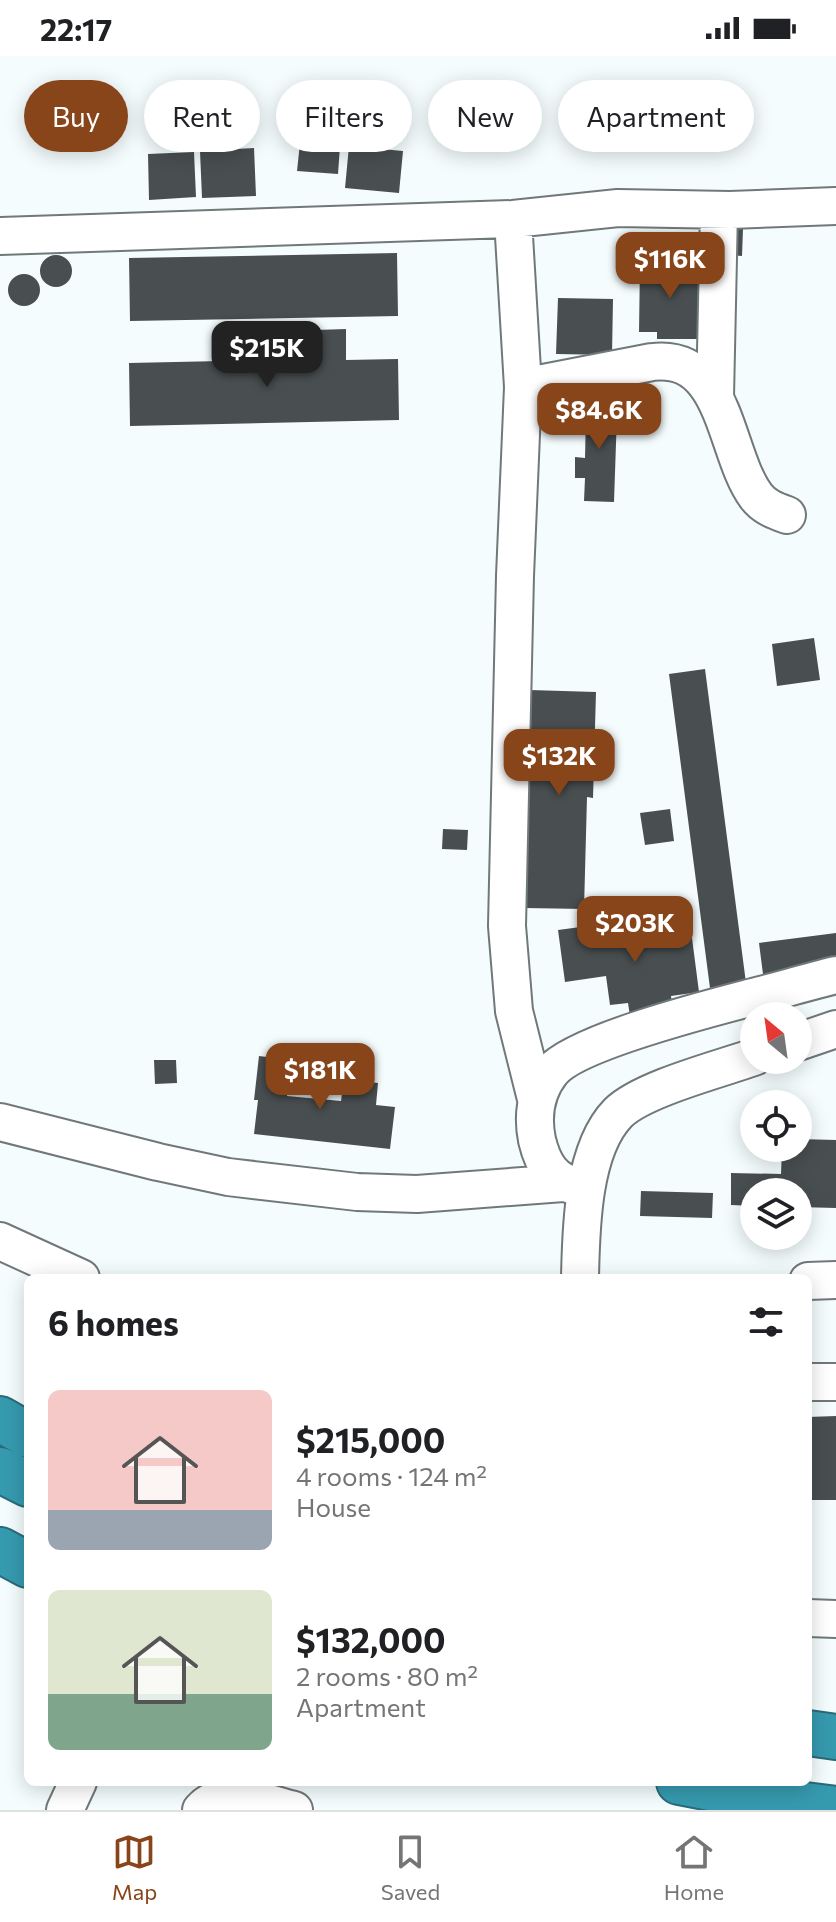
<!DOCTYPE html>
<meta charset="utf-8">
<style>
body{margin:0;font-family:Commissioner,sans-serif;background:#f2f2f2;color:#202124;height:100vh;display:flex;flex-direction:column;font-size:30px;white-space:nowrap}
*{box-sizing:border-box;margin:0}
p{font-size:26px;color:#757577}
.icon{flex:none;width:44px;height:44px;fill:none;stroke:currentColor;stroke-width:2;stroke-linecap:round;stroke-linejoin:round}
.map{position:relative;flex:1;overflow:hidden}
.drawer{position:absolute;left:24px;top:1218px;width:788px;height:512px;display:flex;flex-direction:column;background:#fff;border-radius:12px;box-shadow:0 4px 20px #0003}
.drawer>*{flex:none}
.guide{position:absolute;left:24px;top:24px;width:788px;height:72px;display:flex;gap:16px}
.needle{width:52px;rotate:331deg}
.buttons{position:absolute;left:740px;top:946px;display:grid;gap:16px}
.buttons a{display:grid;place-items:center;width:72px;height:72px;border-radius:50%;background:#fff;box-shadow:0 4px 20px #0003;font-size:40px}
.price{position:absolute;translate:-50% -68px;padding:0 18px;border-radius:16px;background:#89451a;color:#fff;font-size:26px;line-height:52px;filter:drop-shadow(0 2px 4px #0008)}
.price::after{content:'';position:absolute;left:50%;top:48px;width:24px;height:18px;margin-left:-12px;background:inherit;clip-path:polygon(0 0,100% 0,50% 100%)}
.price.on{background:#222;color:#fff}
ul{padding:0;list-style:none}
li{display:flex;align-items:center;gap:24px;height:200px;padding:0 24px}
li span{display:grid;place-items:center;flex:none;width:224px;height:160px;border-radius:12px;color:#555}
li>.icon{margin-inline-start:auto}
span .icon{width:96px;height:96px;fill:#fffc;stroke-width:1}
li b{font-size:34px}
h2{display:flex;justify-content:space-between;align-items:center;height:96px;padding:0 24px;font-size:34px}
.pill{padding:0 28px;border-radius:36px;background:#fff;box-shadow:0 4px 20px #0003;font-size:28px;line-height:72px}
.pill.on{background:#89451a;color:#fff}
.status{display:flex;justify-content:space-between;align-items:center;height:56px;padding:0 40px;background:#fff;direction:ltr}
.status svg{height:22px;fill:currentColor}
.dock{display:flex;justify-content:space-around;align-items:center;height:112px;border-top:2px solid #e0e0e0;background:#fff;font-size:22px;color:#757577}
.dock a{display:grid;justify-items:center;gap:4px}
.dock .on{color:#89451a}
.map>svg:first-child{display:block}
.building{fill:#494f51}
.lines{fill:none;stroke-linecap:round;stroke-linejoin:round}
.minor-casing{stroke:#717879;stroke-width:40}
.highway-casing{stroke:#296b78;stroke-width:48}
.minor{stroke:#fff;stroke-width:36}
.highway{stroke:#369aaf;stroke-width:44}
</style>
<div class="status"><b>22:17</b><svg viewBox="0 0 49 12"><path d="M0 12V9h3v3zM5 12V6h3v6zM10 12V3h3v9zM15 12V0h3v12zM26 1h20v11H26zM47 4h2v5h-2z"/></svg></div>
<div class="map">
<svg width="836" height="1754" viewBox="0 0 836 1754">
<rect width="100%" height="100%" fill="#f4fcfe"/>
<path class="building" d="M 300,87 L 340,90 L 338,118 L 297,115 Z
M 349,90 L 403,95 L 399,137 L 345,132 Z
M 254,92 L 256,140 L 202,142 L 200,95 Z
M 194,96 L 196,141 L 149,144 L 148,98 Z
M 730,173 L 743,173 L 742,200 L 729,199 Z
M 397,197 L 398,260 L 130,265 L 129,202 Z
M40 215a16 16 0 1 1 32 0a16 16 0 1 1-32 0Z
M 640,207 L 701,208 L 699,283 L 657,283 L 657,276 L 639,276 Z
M8 234a16 16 0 1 1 32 0a16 16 0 1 1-32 0Z
M 558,242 L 613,243 L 612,299 L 556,298 Z
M 346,273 L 346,304 L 398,303 L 399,364 L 130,370 L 129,307 L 316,303 L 316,274 Z
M 592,337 L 613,338 L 612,358 L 617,358 L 614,446 L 584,445 L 585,422 L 575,422 L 575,401 L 585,402 L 586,357 L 592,357 Z
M 814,582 L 820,624 L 777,630 L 772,588 Z
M 705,613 L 746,927 L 710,932 L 669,618 Z
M 530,634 L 596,636 L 593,742 L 587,741 L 584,853 L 525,852 Z
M 670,753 L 674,785 L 645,789 L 640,757 Z
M 443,773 L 468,774 L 467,794 L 442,793 Z
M 689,859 L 699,936 L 671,940 L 673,954 L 630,960 L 628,947 L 610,949 L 606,920 L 565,926 L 558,874 L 603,868 L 606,887 L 652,881 L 650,864 Z
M 836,877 L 836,916 L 764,926 L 759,887 Z
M 259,1000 L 291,1004 L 287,1040 L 341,1045 L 344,1023 L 378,1027 L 376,1049 L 395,1051 L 390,1093 L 254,1078 L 258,1044 L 254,1044 Z
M 154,1004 L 176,1004 L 177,1027 L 155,1028 Z
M 798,1083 L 836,1084 L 836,1152 L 798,1151 L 798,1136 L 754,1136 L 754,1150 L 731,1149 L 731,1117 L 781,1118 L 782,1092 L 798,1092 Z
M 641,1135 L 713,1137 L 712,1162 L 640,1160 Z
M 836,1360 L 836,1444 L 808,1444 L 808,1361 Z"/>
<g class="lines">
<defs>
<path id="minor" d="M 513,163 L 523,331 L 515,520 L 507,870 L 514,955 L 536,1043
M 0,180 L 513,163 L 618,152 L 730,154 L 836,150
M 523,331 L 652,306 C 727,297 724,397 756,440 C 764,451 776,455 787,459
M 715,341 L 719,154
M 798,986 L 836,973
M 0,1066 L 158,1106 L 228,1121 L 357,1136 L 417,1138 L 563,1127
M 578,1131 C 553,1125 543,1109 537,1084 C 532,1059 535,1036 552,1015 C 577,986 711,952 753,941 C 780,934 808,926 836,919
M 0,1185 L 81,1222
M 580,1222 C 581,1174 582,1094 618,1057 C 642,1033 720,1013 754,1001
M 808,1225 L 836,1224
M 808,1326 L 836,1326
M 808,1562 L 836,1563
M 65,1754 L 78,1726
M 201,1754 C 224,1728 265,1747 294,1754"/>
<path id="highway" d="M 0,1363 L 28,1379
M 0,1414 L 28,1428
M 0,1494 L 28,1509
M 808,1677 L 836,1681
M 679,1726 L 789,1747 L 836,1753"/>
</defs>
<use href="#minor" class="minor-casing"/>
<use href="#highway" class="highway-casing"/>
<use href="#minor" class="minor"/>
<use href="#highway" class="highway"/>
</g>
</svg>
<div class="buttons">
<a><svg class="needle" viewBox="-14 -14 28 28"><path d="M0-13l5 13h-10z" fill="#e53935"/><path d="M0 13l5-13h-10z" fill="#757577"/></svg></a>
<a><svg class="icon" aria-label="locate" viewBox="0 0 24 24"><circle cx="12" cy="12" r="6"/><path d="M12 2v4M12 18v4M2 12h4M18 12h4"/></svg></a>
<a><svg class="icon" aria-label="layers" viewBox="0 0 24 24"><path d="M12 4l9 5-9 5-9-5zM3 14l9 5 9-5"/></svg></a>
</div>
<b class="price" style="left:670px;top:244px">$116K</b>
<b class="price on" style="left:267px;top:333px">$215K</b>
<b class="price" style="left:599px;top:395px">$84.6K</b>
<b class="price" style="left:559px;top:741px">$132K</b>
<b class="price" style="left:635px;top:908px">$203K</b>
<b class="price" style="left:320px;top:1055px">$181K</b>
<div class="guide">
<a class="pill on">Buy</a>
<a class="pill">Rent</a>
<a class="pill">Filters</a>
<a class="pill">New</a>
<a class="pill">Apartment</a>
</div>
<section class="drawer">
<h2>6 homes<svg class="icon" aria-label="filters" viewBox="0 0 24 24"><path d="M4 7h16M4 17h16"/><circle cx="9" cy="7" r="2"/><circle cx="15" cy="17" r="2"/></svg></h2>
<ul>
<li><span style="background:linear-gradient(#f6c9c9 75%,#9aa5b1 0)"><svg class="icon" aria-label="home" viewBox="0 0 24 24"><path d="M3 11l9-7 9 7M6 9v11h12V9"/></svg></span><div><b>$215,000</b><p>4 rooms · 124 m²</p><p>House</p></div></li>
<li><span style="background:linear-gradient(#dfe7d0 65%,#7fa58c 0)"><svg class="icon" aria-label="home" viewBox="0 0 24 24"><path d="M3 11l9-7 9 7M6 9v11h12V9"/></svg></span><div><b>$132,000</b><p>2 rooms · 80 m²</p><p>Apartment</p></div></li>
</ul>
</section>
</div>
<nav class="dock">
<a class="on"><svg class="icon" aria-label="map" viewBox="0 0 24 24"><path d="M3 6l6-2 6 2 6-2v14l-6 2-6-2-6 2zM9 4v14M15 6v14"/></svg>Map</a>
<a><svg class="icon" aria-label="saved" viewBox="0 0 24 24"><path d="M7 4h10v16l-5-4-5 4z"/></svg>Saved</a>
<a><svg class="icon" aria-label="home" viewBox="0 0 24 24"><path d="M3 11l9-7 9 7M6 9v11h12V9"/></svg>Home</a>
</nav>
